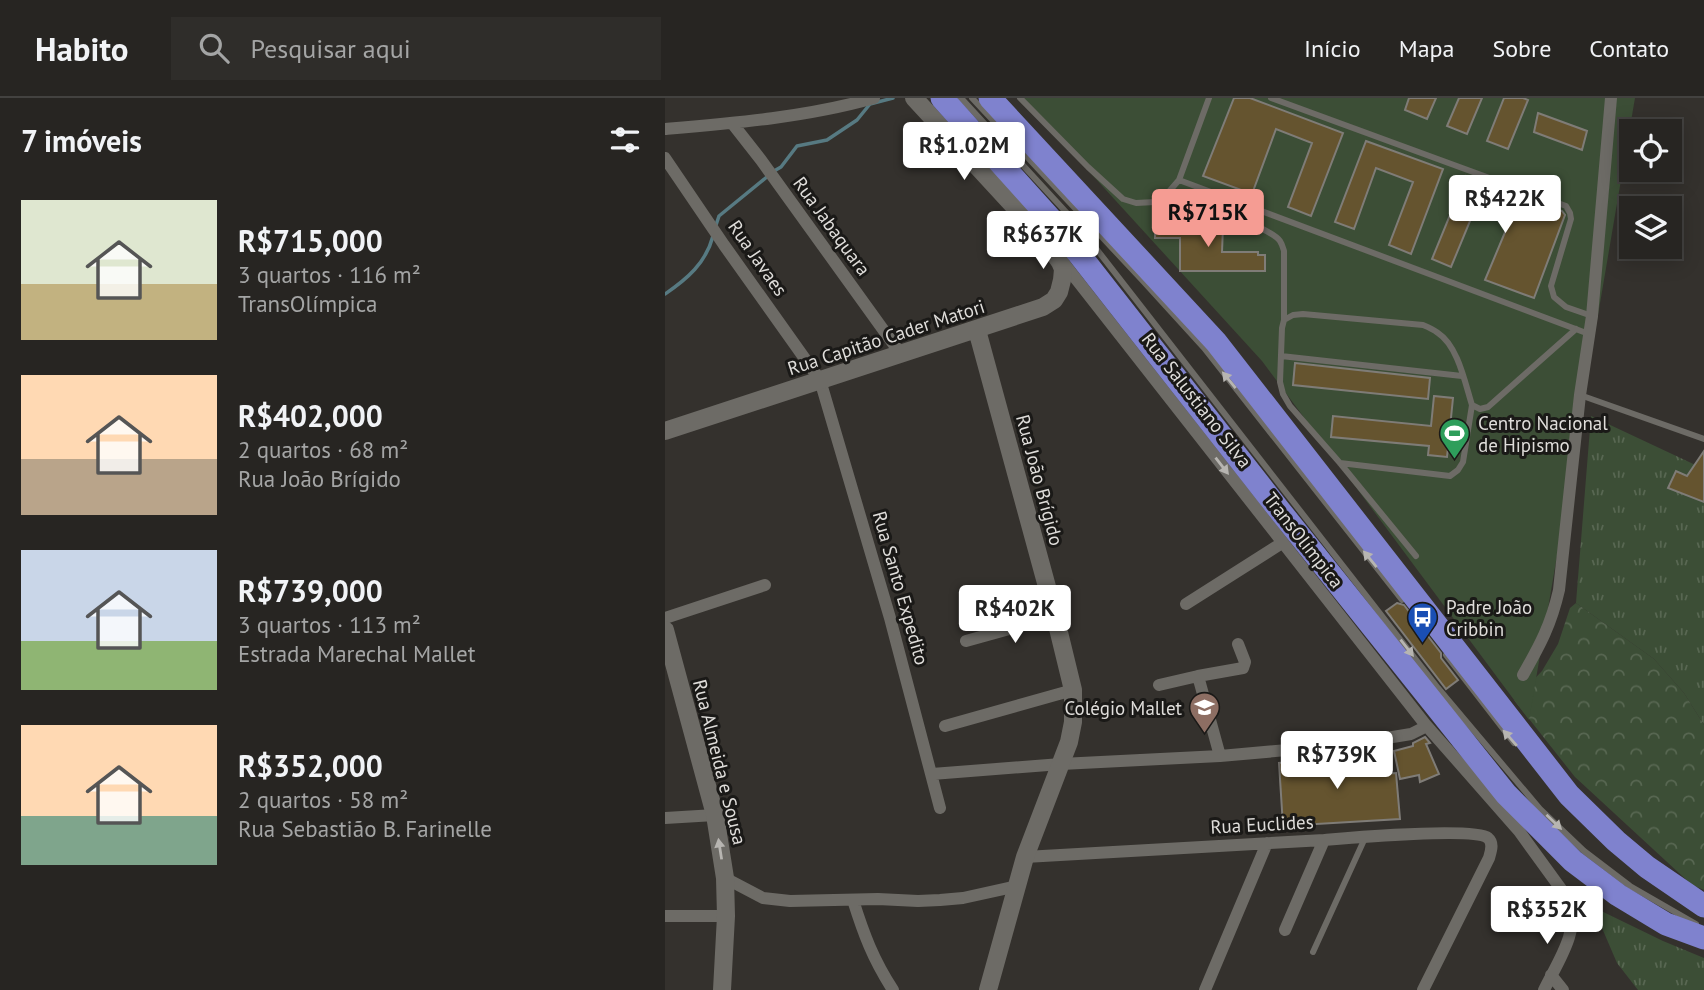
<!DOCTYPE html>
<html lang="pt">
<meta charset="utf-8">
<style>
body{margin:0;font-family:"PT Sans",sans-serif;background:#2f2d2a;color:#f1f3f6;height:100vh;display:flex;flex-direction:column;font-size:26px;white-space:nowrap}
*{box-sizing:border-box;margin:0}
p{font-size:23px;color:#a4a5a5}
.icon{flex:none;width:38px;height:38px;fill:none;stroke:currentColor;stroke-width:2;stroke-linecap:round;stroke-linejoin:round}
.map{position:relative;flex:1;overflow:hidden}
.panel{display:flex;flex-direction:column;background:#272522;width:665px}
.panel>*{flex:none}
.tools{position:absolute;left:954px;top:21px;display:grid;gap:14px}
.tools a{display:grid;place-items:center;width:63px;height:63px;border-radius:0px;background:#272522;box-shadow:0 4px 18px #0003,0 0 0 2px #434240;font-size:35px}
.price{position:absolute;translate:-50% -60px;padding:0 16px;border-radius:7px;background:#fff;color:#222;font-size:23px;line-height:46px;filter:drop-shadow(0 2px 4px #0008)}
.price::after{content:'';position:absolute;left:50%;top:42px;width:21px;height:16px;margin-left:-10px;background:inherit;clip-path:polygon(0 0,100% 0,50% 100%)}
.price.selected{background:#f59c93;color:#111}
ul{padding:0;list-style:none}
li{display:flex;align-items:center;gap:21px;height:175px;padding:0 21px}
li span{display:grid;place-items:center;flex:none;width:196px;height:140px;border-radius:0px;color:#555}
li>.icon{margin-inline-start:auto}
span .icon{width:84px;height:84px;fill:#fffc;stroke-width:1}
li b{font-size:30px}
h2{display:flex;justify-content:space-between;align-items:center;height:84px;padding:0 21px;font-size:30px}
header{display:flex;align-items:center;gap:42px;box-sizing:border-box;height:98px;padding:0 35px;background:#272522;border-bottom:2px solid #434240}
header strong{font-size:33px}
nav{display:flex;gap:38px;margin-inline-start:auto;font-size:24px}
.search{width:490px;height:63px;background:#2f2d2a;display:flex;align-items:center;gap:18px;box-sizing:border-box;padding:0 24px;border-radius:0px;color:#a4a5a5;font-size:26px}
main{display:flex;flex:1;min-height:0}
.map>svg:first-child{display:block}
.grass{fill:url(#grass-tufts)}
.forest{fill:url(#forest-crowns)}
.garden{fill:#3c4e36}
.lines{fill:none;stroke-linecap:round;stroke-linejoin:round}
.stream{stroke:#577a82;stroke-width:3.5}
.building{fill:#65542f;stroke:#7f7c77;stroke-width:2}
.lane{stroke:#6d6b66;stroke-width:6}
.street{stroke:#6d6b66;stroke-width:12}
.secondary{stroke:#6d6b66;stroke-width:18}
.highway{stroke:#7f82ce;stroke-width:23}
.oneway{fill:#b7b5b1}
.labels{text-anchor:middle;stroke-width:6;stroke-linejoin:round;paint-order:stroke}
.street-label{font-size:19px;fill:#dfddda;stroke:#1a1917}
.poi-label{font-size:19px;fill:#dfddda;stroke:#1a1917;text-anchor:start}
</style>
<header>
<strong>Habito</strong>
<div class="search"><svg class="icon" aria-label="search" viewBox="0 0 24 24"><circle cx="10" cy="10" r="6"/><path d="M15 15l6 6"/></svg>Pesquisar aqui</div>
<nav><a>Início</a><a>Mapa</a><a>Sobre</a><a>Contato</a></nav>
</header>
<main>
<section class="panel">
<h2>7 imóveis<svg class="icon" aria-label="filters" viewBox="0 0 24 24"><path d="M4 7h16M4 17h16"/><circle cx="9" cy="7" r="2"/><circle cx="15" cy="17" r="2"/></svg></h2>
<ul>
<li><span style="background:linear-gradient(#dfe7d0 60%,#c2b280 0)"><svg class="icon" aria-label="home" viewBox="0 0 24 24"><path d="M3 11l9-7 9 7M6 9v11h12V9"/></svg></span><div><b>R$715,000</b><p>3 quartos · 116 m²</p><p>TransOlímpica</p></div></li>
<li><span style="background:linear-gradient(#ffd9b3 60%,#b9a48a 0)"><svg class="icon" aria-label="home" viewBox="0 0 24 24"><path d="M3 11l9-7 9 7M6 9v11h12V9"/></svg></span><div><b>R$402,000</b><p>2 quartos · 68 m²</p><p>Rua João Brígido</p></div></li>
<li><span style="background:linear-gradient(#c9d6e8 65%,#8fb573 0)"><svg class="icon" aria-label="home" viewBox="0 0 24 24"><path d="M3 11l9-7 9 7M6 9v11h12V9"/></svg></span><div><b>R$739,000</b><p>3 quartos · 113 m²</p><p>Estrada Marechal Mallet</p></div></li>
<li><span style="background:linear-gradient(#ffd9b3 65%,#7fa58c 0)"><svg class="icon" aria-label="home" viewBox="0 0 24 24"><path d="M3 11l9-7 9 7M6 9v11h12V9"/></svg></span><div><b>R$352,000</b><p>2 quartos · 58 m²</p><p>Rua Sebastião B. Farinelle</p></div></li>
</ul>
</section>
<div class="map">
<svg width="1039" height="892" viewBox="0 0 1039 892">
<defs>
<pattern id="grass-tufts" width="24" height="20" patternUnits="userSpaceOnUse" patternTransform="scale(1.75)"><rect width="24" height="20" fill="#3c4e36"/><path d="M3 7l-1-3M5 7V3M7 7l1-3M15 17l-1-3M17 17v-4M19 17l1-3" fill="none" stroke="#586752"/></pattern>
<pattern id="forest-crowns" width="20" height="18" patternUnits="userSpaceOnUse" patternTransform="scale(1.75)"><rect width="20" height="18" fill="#3c4e36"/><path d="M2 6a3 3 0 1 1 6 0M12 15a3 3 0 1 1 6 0" fill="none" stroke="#586752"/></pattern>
</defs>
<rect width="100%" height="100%" fill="#34312d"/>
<path class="grass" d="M 926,318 L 1039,371 L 1039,627 L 1019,595 L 989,561 L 911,505 Z
M 928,809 L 998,843 L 1039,860 L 1039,892 L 973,892 L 952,865 Z"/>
<path class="forest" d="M 911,505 L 989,561 L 1019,595 L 1039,627 L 1039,792 L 1027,787 L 910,679 L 849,602 L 877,573 L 893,546 L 905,510 Z"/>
<path class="garden" d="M 357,0 L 970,0 L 864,622 L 597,263 Z"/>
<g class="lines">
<path class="stream" d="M 109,73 L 116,69 L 132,48 L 162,42 L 192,22 L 205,6 L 228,0
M 51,127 L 54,118 L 103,78
M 0,196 C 22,181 41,165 48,138"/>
</g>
<path class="building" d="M 569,0 L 585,0 L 678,35 L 646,118 L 623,109 L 647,45 L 611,31 L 587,96 L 538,78 Z
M 744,0 L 771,0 L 762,21 L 740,12 Z
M 794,0 L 817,0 L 802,36 L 782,28 Z
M 839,0 L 858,0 L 863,2 L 843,51 L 822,43 Z
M 873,15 L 922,33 L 917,52 L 869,34 Z
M 701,43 L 778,71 L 746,156 L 724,147 L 748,84 L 711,70 L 689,131 L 670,124 Z
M 801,78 L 883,110 L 884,108 L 897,113 L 900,117 L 869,200 L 820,182 L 846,120 L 812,106 L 786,169 L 767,161 Z
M 490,124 L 558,129 L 557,154 L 593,154 L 593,157 L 600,157 L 600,173 L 515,173 L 515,140 L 490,140 Z
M 630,265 L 765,280 L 763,301 L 628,287 Z
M 769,298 L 788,300 L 782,359 L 763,357 L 764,348 L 666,339 L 668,318 L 766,328 Z
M 1039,353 L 1039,404 L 1003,390 L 1011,373 L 1022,378 Z
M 732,505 L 739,507 L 776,555 L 776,560 L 793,582 L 781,591 L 721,513 Z
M 760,639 L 765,645 L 761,646 L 774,676 L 755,684 L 754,677 L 735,681 L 729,653 L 748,648 L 748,645 Z
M 712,656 L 714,676 L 731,675 L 735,721 L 618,728 L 614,665 Z"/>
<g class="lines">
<path class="lane" d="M 296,0 L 412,126 L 773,590 L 875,711 L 919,753 L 965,788 L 1031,826
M 307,0 L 477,182 L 539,250 L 737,502
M 355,0 L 423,69 L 458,101 L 471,105 L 490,104 L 501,97 L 514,82 L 544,0
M 606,0 L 901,108 L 905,115 L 906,121 L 886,188 L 889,199 L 901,209 L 927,218
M 514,82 L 924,236
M 501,97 C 523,104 604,127 615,143 C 617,146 618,150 619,153 L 619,222
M 616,258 L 797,278
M 915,297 L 1039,341
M 675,365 L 785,378 L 793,372 L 798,364 L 807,307
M 751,458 L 675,365 L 625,308 L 618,296 L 615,284 L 617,230 L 619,222 L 628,217 L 638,216 L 758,227 C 763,229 769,232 773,235 C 793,248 800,285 807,307 L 815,311 L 823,309 L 911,231
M 781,557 L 849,645
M 648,854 L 700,740"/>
<path class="street" d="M 67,25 L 96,62 L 235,255
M 0,31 C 70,25 142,19 209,0
M 0,60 L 59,147 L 155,282 L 225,520 L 275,710
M 397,163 L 760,626 L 854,733 L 904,802 C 916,832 892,865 879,892
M 521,506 L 617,445
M 0,520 L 100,487
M 301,543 L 390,518
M 858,577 C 875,547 886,527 894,492 L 915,297 L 927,218 L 946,0
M 533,578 L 578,570 L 580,564 L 573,546
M 494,587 L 533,578 L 555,658
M 280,628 L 408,592
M 267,676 L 396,666 L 555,658 L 679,647 L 746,636 L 758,630 L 760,626
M 0,720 L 50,717
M 360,759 L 659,742 C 683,740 809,729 823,740 C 829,745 826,753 824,760 L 758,892
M 60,780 L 98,800 L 125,803 L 213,801 L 253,803 L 275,802 L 298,800 L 352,788
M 188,802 C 199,837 208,861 228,892
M 0,818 L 61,818
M 620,832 L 659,742
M 886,877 L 898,892
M 540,892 L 602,745"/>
<path class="secondary" d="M 312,232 L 390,518 L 408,592 L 408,624 L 404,644 L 360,759 L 323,892
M 0,333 L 378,209 L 389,202 L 394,194 L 397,182 L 398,171 L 395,164 L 379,141 L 249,0
M 0,532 L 50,717 L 60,780 L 61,818 L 57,892"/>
<path class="highway" d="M 277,0 L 392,128 L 615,413 L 841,696 L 908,763 L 953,797 L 1001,826 L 1039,840
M 325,0 L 551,244 L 904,697 L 951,743 L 982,769 L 1039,808"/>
</g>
<defs><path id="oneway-solid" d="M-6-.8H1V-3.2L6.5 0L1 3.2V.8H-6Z" transform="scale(1.75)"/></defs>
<g class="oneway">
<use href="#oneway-solid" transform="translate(564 282) rotate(-129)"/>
<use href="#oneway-solid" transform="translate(557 368) rotate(52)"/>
<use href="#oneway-solid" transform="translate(705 461) rotate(-129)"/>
<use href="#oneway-solid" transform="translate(742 550) rotate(52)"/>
<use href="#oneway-solid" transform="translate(845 640) rotate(-131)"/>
<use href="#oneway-solid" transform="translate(889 724) rotate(44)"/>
<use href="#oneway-solid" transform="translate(55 751) rotate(-99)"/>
</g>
<defs>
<symbol id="stadium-pin" viewBox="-11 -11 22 30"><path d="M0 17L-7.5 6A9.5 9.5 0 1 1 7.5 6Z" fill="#2e9e5b" stroke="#1a1917"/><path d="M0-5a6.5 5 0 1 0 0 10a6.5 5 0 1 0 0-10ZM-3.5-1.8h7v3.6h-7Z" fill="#fff"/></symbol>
<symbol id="bus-pin" viewBox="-11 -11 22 30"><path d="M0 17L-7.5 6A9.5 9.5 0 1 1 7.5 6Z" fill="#1a4fb4" stroke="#1a1917"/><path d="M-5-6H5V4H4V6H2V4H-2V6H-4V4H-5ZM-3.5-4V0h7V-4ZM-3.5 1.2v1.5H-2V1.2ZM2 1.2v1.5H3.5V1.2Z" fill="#fff"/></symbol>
<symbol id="school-pin" viewBox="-11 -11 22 30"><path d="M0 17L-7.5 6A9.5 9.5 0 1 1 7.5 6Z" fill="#8d6e63" stroke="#1a1917"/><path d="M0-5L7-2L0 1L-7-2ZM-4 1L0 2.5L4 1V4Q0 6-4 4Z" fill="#fff"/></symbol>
</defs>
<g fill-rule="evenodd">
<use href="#stadium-pin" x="772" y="318" width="35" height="47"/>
<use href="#bus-pin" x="740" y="502" width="35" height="47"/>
<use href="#school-pin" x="522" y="592" width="35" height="47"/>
</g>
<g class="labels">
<g class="street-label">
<text transform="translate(167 128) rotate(54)" y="7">Rua Jabaquara</text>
<text transform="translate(93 160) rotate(55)" y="7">Rua Javaes</text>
<text transform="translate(221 239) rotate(-18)" y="7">Rua Capitão Cader Matori</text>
<text transform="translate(532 302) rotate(52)" y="7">Rua Salustiano Silva</text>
<text transform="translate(375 382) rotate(75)" y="7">Rua João Brígido</text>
<text transform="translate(639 442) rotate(52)" y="7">TransOlímpica</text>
<text transform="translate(236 490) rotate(74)" y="7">Rua Santo Expedito</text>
<text transform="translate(55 664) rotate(76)" y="7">Rua Almeida e Sousa</text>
<text transform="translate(597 726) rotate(-3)" y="7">Rua Euclides</text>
</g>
<g class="poi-label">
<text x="813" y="332">Centro Nacional<tspan x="813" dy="22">de Hipismo</tspan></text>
<text x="781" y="516">Padre João<tspan x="781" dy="22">Cribbin</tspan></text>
<text x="517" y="617" text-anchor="end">Colégio Mallet</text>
</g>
</g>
</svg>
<div class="tools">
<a><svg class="icon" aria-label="locate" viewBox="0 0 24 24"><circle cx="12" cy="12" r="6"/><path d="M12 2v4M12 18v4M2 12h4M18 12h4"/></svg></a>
<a><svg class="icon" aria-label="layers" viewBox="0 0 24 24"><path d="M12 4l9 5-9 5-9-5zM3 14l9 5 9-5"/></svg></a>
</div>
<b class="price" style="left:299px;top:84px">R$1.02M</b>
<b class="price" style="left:840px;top:137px">R$422K</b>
<b class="price selected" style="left:543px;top:151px">R$715K</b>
<b class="price" style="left:378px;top:173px">R$637K</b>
<b class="price" style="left:350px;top:547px">R$402K</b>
<b class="price" style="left:672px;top:693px">R$739K</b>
<b class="price" style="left:882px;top:848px">R$352K</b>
</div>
</main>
